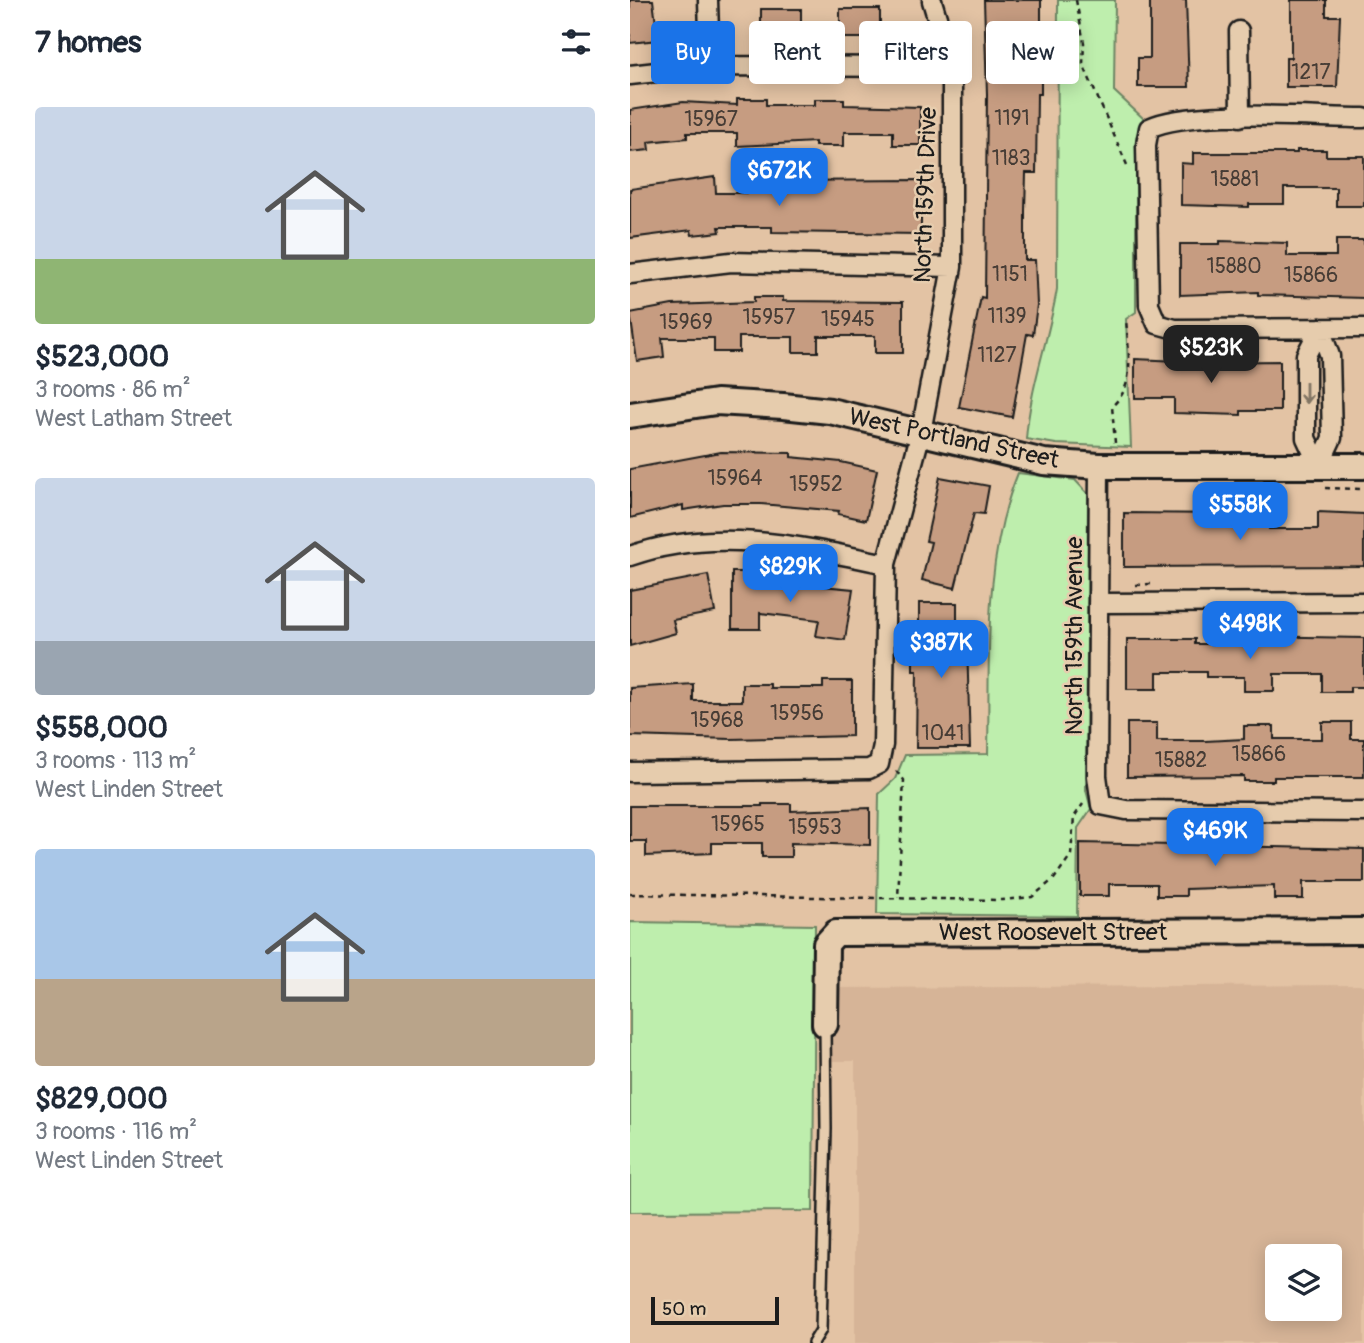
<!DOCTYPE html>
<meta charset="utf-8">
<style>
body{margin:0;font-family:Pangolin,sans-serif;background:#f6f6f7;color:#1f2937;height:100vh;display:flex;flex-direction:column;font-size:26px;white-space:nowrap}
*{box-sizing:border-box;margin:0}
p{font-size:23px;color:#747a83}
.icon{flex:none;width:38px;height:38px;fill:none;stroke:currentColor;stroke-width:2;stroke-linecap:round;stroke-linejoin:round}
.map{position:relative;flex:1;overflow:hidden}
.panel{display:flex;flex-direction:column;background:#fff;width:630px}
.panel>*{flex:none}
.banner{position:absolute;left:21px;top:21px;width:607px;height:63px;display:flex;gap:14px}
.fabs{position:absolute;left:635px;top:1244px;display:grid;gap:14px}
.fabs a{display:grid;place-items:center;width:77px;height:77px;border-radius:7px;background:#fff;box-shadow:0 4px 18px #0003;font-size:35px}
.scale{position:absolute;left:21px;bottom:18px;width:128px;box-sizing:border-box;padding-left:7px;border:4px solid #1c1c1c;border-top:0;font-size:19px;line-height:24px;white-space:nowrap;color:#1c1c1c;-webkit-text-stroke:5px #e6ccad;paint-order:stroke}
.price{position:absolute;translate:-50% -60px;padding:0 16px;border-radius:14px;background:#1a73e8;color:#fff;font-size:23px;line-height:46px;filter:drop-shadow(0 2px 4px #0008)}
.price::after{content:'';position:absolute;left:50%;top:42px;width:21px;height:16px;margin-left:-10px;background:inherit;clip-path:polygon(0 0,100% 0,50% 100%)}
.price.on{background:#222;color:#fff}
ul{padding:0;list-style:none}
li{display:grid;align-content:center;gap:14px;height:371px;padding:0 35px}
li span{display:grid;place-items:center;height:217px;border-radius:7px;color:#555}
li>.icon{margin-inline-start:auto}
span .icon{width:126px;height:126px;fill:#fffc;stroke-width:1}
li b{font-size:30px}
h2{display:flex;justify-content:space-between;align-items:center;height:84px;padding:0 35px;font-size:30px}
.tag{padding:0 24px;border-radius:7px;background:#fff;box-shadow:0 4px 18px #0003;font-size:24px;line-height:63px}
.tag.on{background:#1a73e8;color:#fff}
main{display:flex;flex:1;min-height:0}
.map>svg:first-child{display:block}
.built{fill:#d6b497;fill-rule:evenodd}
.green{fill:#beeead;stroke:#6d8564;stroke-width:2}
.building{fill:#c69c81;stroke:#1c1c1c;stroke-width:2}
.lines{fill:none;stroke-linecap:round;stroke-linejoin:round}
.lane-casing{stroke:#1c1c1c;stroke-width:14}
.street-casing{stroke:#1c1c1c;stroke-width:23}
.secondary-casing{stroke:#1c1c1c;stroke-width:30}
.path{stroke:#1c1c1c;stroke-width:2.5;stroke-dasharray:5 5;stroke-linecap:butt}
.lane{stroke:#e6ccad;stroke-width:9}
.street{stroke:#e6ccad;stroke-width:18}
.secondary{stroke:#e6ccad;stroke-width:24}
.oneway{stroke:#817464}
.labels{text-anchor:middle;stroke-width:5;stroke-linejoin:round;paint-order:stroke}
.number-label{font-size:21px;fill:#463c35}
.street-label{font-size:24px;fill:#1c1c1c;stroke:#e6ccad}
</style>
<main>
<section class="panel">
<h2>7 homes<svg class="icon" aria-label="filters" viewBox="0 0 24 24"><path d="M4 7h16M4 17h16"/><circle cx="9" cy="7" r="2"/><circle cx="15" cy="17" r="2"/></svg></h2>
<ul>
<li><span style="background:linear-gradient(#c9d6e8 70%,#8fb573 0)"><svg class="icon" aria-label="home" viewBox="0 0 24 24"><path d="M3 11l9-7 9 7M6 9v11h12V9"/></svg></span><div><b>$523,000</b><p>3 rooms · 86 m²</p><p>West Latham Street</p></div></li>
<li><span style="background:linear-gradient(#c9d6e8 75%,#9aa5b1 0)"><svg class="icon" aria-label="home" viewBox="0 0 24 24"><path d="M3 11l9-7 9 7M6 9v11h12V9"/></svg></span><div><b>$558,000</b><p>3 rooms · 113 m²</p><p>West Linden Street</p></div></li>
<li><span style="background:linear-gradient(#a9c7e8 60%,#b9a48a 0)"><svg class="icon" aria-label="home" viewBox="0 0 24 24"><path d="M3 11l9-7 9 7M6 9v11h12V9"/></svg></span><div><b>$829,000</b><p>3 rooms · 116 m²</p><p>West Linden Street</p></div></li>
</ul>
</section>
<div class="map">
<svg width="734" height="1343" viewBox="0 0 734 1343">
<rect width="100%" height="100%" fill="#e3c3a4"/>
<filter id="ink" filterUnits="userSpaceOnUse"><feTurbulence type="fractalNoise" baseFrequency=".0143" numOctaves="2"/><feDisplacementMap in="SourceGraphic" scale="14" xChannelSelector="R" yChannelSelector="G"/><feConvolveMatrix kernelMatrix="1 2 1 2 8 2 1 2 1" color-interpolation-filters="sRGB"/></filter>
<g filter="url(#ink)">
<path class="built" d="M 734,985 L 734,1343 L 225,1343 L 225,1061 L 202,1061 L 203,988 ZM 648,1256 L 700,1256 L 700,1309 L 648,1309 Z"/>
<path class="green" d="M 428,0 L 485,0 L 484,91 L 514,119 L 506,137 L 506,312 L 496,319 L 501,447 L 426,444 L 396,439 C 400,387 419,339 427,289 Z
M 388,473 L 445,480 L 458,494 L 456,790 L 461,809 L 448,828 L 447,916 L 247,914 L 249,794 L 265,779 L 275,755 L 358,754 C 360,661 352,561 388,473 Z
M 0,922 L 185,925 L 183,1211 L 0,1212 Z"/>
<path class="building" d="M 0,0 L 23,0 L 28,40 L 0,43 Z
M 354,0 L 411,0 L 411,94 L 407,94 L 406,173 L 396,173 L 395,211 L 395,260 L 405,260 L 407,305 L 403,335 L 397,334 L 382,417 L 329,407 L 351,297 L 355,298 L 357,94 Z
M 520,0 L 556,0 L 559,87 L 508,87 L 508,58 L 520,58 Z
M 661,0 L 696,0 L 696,16 L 710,16 L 707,87 L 656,87 L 656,58 L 661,58 Z
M 131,9 L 171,9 L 171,37 L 131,37 Z
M 210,9 L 250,9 L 250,38 L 210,38 Z
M 107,99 L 136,99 L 136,105 L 185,105 L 185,99 L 214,99 L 214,105 L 290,107 L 290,145 L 263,145 L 263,132 L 214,132 L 214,146 L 185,146 L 185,142 L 107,146 L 107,133 L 57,133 L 57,138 L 18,142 L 19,150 L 0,152 L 0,110 L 53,102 L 107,105 Z
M 667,150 L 696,150 L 696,156 L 734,156 L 734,206 L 706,206 L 706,188 L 654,188 L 654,204 L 619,204 L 619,207 L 551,205 L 551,163 L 563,164 L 563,153 L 667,153 Z
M 85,177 L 86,193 L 142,193 L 142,181 L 291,180 L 291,234 L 142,232 L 142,227 L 89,227 L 90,232 L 62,235 L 61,230 L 0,238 L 0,189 Z
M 706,240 L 734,240 L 734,298 L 628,295 L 628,292 L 550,295 L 550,244 L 590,244 L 590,241 L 657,243 L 657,256 L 706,256 Z
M 124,297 L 153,297 L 153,301 L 273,302 L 273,353 L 245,353 L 245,336 L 188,336 L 188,352 L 163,352 L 163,337 L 109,337 L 109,352 L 84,352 L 84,338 L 32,338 L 34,357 L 7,361 L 0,313 L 42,305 L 124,302 Z
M 505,359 L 572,362 L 650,361 L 650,411 L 611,411 L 611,415 L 544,413 L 544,398 L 505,398 Z
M 91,452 L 161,453 L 161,457 L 211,462 L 247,470 L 236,520 L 208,514 L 209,511 L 131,504 L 93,504 L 53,510 L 53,505 L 0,518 L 0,469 Z
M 310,477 L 359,486 L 354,514 L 344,513 L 325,588 L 292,580 L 301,542 L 296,541 Z
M 688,512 L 734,514 L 734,566 L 494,567 L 494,513 L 601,514 L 601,518 L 639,518 L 639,529 L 688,529 Z
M 102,572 L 130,572 L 130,580 L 223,589 L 215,640 L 186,636 L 189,620 L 130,613 L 130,629 L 102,629 Z
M 78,575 L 85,612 L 43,620 L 46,633 L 0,646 L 0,590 Z
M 289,603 L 327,603 L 327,641 L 337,641 L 340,748 L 286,748 L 287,671 L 283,671 L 283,641 L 289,641 Z
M 614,636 L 734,638 L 734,687 L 720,687 L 720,692 L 692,692 L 692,674 L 644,674 L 644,691 L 614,691 L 614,677 L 576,677 L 576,672 L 527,672 L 527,689 L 497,689 L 497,639 L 565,639 L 565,644 L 614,644 Z
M 193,681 L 222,681 L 222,736 L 101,739 L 0,736 L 0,688 L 63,684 L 63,701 L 112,701 L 112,684 L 140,684 L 140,688 L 193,688 Z
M 692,722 L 721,722 L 721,739 L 734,739 L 734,777 L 644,777 L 644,781 L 614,781 L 614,776 L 497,777 L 497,723 L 527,723 L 527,741 L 575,741 L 614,739 L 614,726 L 644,726 L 644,739 L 692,739 Z
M 132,804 L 161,804 L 161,811 L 240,808 L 240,845 L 161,843 L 161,857 L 132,857 L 132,843 L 82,843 L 82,853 L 16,856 L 16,841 L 0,841 L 0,806 L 132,806 Z
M 450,843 L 734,849 L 734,882 L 673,882 L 673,899 L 644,899 L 644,886 L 556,889 L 556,896 L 527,896 L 527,884 L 479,884 L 479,896 L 450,896 Z"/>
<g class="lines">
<defs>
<path id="lane" d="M 183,1343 L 191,1330 L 196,1129 L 195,1026"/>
<path id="street" d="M 78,0 L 80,66
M 609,31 L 610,117
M 0,75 L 80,66 L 322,67
M 734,118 C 683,118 560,108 519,128 L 516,145 L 519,305 L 527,324 L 545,329 L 734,328
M 0,274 L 101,262 L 322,267
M 469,466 L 467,776 L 471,805 L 496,810 L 734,812
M 689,466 L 676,438 L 676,355 L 690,328
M 689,466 L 702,438 L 700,356 L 690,328
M 0,556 C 84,526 171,546 256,564
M 468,603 L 734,602
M 0,772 L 239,769 L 249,764 L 253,745 L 256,564 L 291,432 L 322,267 L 322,67 L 302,1"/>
<path id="secondary" d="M 0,415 L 86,402 L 153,406 L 200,411 L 414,462 L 469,466 L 734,466
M 195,1024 L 196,944 L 206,933 L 734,931"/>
</defs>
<use href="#lane" class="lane-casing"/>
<use href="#street" class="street-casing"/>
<use href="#secondary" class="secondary-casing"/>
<path class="path" d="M 446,0 L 454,43 L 453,64 L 497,165
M 485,443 L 482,406 C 507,385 498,350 496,319
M 695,488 L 734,489
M 506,585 L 521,584
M 266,771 L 274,780 L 268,898
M 0,894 L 372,900 L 402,897 L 424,879 L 441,855 L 444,817 L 453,804"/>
<use href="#lane" class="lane"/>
<use href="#street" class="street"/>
<use href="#secondary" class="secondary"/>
</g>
<defs><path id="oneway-shaft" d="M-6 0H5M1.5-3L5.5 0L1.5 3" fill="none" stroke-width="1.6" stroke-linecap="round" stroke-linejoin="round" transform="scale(1.75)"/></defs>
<use class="oneway" href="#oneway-shaft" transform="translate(676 393) rotate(90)"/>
</g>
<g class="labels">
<g class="number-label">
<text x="681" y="79">1217</text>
<text x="382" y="125">1191</text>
<text x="81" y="126">15967</text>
<text x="381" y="165">1183</text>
<text x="605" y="186">15881</text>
<text x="604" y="273">15880</text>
<text x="380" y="281">1151</text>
<text x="681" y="282">15866</text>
<text x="377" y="323">1139</text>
<text x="139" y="324">15957</text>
<text x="218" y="326">15945</text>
<text x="56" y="329">15969</text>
<text x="367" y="362">1127</text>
<text x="105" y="485">15964</text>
<text x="186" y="491">15952</text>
<text x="167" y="720">15956</text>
<text x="87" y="727">15968</text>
<text x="313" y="740">1041</text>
<text x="629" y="761">15866</text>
<text x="551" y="767">15882</text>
<text x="108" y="831">15965</text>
<text x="185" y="834">15953</text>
</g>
<g class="street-label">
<text transform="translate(295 195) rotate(-88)" y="8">North 159th Drive</text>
<text transform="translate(324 438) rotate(12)" y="8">West Portland Street</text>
<text transform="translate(444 636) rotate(-90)" y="8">North 159th Avenue</text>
<text x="423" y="940">West Roosevelt Street</text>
</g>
</g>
</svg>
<div class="fabs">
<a><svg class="icon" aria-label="layers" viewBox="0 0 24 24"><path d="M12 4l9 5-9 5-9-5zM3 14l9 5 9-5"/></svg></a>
</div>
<div class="scale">50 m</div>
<b class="price" style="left:149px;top:208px">$672K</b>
<b class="price on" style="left:581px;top:385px">$523K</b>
<b class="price" style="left:610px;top:542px">$558K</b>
<b class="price" style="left:160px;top:604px">$829K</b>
<b class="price" style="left:620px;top:661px">$498K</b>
<b class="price" style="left:311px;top:680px">$387K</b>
<b class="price" style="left:585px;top:868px">$469K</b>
<div class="banner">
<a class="tag on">Buy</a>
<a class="tag">Rent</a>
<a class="tag">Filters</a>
<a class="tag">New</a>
</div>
</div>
</main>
